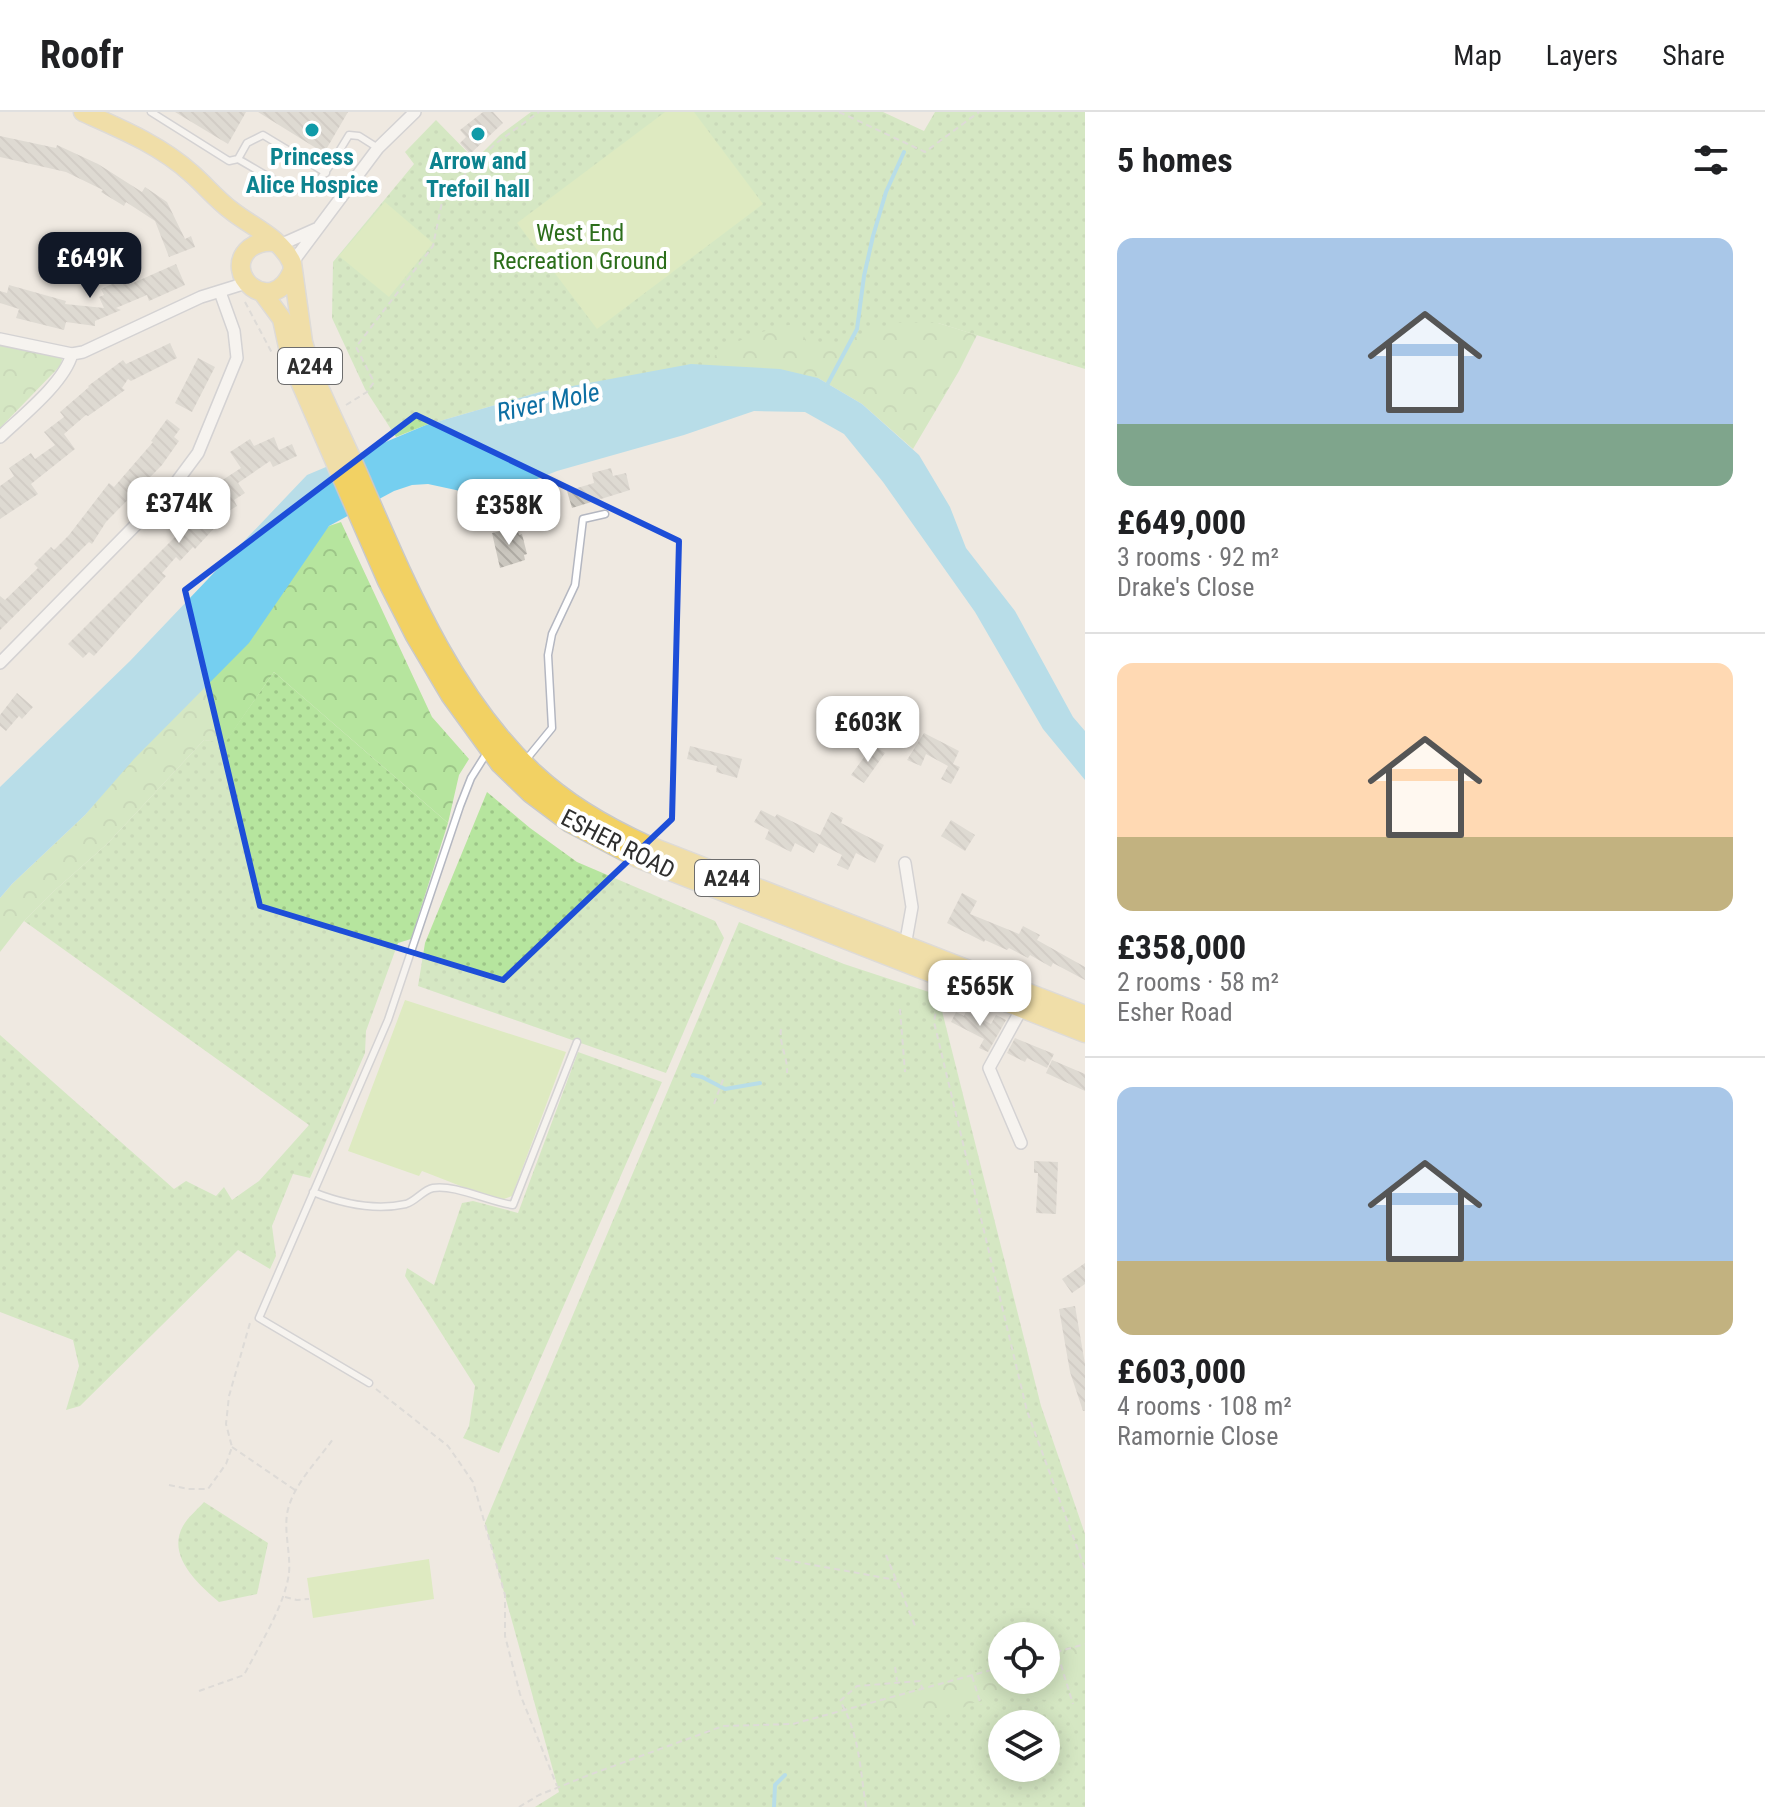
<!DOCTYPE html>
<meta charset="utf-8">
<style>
body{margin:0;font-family:"Roboto Condensed",sans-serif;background:#f2f2f2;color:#202124;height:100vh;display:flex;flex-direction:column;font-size:30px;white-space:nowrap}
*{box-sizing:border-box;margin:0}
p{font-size:26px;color:#757577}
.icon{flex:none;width:44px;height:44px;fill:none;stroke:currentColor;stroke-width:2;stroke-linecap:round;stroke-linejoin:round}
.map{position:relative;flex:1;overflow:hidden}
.details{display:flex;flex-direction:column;background:#fff;width:680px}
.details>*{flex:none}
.controls{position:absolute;left:988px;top:1510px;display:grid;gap:16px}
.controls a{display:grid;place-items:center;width:72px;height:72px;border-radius:50%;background:#fff;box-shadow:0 4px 20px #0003;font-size:40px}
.price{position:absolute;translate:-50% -68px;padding:0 18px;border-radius:16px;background:#fff;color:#222;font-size:26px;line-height:52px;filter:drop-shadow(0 2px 4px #0008)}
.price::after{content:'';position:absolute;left:50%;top:48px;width:24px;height:18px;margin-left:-12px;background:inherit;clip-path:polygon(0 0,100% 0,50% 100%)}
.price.selected{background:#111827;color:#fff}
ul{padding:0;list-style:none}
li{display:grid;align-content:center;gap:16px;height:424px;padding:0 32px}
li+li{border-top:2px solid #e0e0e0}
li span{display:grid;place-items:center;height:248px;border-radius:16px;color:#555}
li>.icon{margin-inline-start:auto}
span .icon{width:144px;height:144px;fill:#fffc;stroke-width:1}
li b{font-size:34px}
h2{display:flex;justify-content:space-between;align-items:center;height:96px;padding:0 32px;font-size:34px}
header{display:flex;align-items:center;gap:48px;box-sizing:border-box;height:112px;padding:0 40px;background:#fff;border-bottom:2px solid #e0e0e0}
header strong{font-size:38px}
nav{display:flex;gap:44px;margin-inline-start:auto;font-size:28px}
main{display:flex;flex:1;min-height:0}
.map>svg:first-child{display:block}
.grass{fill:url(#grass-dots);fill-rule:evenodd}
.forest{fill:url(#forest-crowns)}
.pitch{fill:#c9ec9a}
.water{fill:#75cff0}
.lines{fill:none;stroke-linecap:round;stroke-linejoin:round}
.stream{stroke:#75cff0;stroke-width:4}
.building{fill:url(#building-back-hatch)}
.service-casing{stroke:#b4b7c1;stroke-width:9}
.minor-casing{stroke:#b4b7c1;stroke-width:14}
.primary-casing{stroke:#c9c9c9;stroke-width:21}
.path{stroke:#c9c9c9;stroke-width:2;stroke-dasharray:6 4;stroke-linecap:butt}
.service{stroke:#fff;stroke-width:6}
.minor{stroke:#fff;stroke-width:11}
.primary{stroke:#f2d163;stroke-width:18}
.marked{fill:none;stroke:#1d4ed8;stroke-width:6;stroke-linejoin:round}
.culture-dot{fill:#0f9aa8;stroke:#fff;stroke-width:3}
.labels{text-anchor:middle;stroke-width:8;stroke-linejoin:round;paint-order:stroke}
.shield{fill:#fff;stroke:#6d6d6d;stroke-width:2}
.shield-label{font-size:22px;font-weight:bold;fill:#2e2e2e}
.culture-label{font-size:24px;font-weight:bold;fill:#0d838f;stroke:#fff}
.park-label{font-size:24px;fill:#2c6e1b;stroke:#fff}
.street-label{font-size:24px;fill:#2e2e2e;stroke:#fff}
.water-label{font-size:26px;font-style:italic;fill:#0d6fa3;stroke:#fff}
</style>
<header>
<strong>Roofr</strong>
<nav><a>Map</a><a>Layers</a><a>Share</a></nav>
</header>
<main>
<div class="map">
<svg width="1085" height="1695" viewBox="0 0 1085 1695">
<defs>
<pattern id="grass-dots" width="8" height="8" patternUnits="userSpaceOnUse" patternTransform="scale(2)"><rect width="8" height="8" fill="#b6e59e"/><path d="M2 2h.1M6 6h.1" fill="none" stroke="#9dc588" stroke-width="1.8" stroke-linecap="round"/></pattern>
<pattern id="forest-crowns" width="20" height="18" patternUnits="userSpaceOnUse" patternTransform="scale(2)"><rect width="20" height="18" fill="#b6e59e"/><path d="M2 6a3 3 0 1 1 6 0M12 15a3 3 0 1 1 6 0" fill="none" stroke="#9dc588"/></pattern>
<pattern id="building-back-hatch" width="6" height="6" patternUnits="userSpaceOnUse" patternTransform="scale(2)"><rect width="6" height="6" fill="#cbc7bf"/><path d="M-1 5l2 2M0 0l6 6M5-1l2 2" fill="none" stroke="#afaba4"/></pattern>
</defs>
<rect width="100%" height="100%" fill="#efe9e1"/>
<path class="grass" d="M 531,0 L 883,0 L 924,19 L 935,0 L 1085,0 L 1085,257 L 938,211 L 818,266 L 780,257 L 540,280 L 426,313 L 396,325 L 365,277 L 332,206 L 333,150 L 414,52 L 405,40 L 436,8 L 475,48 L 500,23 Z
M 274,560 L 448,711 L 411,827 L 398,831 L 366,919 L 365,941 L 310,1066 L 293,1062 L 272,1114 L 276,1144 L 270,1157 L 238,1138 L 80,1294 L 66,1298 L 79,1254 L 73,1228 L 0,1200 L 0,923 L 174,1077 L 186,1069 L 216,1084 L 224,1075 L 232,1088 L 259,1069 L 309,1013 L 24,809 L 54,779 L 107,732 L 204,628 L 225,630 Z
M 487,680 L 530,716 L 577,750 L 715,809 L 724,826 L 666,961 L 418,874 L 425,831 Z
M 739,810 L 844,852 L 938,883 L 1041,1294 L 1085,1422 L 1085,1695 L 535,1695 L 559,1680 L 485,1411 ZM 1002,1524 L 1046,1524 L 1046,1568 L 1002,1568 ZM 1002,1612 L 1046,1612 L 1046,1656 L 1002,1656 Z
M 578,940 L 662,970 L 499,1341 L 463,1326 L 469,1314 L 475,1274 L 405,1164 L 407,1156 L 434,1173 L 462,1091 L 473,1089 L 518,1101 Z
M 204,1390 L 268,1431 L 257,1482 L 219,1490 C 199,1473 166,1444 183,1414 C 188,1405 197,1398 204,1390 Z"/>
<path class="forest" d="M 800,211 L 807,234 L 833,233 L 895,211 L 938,211 L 977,223 L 959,259 L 913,337 L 862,292 L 818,266 L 703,253 C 730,228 765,217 800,211 Z
M 0,232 L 63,245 L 60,254 L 0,316 Z
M 341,410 L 432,605 L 469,647 L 459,663 L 448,711 L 274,560 L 225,631 L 204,628 L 107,732 L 54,779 L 24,809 L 0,840 L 0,786 L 12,772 L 85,703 L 329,414 Z
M 1085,1525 L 1085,1554 L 1045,1588 L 996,1581 L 944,1604 L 892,1598 L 870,1591 L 1002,1550 L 1002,1568 L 1046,1568 L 1046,1537 Z"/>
<path class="pitch" d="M 665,0 L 694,0 L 763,92 L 597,217 L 517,111 Z
M 385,90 L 433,131 L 389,185 L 339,144 Z
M 405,888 L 566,940 L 512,1084 L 499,1089 L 422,1059 L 419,1064 L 348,1039 Z
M 429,1447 L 434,1487 L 313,1506 L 307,1466 Z"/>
<path class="water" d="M 691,252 L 780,257 L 818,266 L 862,292 L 919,343 L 950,395 L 966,436 L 1015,499 L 1073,605 L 1085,619 L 1085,668 L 1043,617 L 975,500 L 883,370 L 844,322 L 805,300 L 754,299 L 684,323 L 557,359 L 506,379 L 465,380 L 428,372 L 412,373 L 394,379 L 329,414 L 249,531 L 134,647 L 85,703 L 12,772 L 0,786 L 0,675 L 130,549 L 307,363 L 426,313 L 540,280 Z"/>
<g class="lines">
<path class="stream" d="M 826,275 L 857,217 L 864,164 L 873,124 L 886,80 L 904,40
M 693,963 L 702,965 L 725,977 L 760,971
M 774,1695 L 775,1673 L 785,1663"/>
</g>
<path class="building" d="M 175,0 L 246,0 L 228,32 Z
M 258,0 L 348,0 L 324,41 Z
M 483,0 L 493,0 L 503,11 L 470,42 L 460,31 L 466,25 L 460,18 Z
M 0,24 L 56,36 L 57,33 L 98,52 L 142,80 L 145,75 L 167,90 L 185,127 L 191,124 L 195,135 L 169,145 L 155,109 L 126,90 L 124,94 L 101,80 L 103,78 L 66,60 L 0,45 Z
M 176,152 L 185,173 L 149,189 L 147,183 L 116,196 L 121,198 L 95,209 L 95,214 L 66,210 L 64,218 L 16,206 L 19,197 L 0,191 L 0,179 L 7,181 L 9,173 L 66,189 L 65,192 L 104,196 L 99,185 L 104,183 L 101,177 L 130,164 L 133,171 Z
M 170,231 L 177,246 L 131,269 L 128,267 L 122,276 L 125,278 L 88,304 L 86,303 L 64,322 L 75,337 L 31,372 L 38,382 L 0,407 L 0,374 L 14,364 L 9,356 L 31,341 L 35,347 L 55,333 L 44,320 L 64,305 L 60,300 L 89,275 L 88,274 L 123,248 L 126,252 Z
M 198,246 L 215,255 L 192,300 L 175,291 Z
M 167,307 L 180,317 L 174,325 L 179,329 L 162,353 L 106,410 L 92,432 L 89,430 L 0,518 L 0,484 L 5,488 L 38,456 L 34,452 L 51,435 L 54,438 L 69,423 L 109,371 L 114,375 L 153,330 L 151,329 Z
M 274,325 L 279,338 L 292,332 L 297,344 L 273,355 L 270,349 L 238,371 L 245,381 L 234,388 L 237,394 L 214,408 L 218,412 L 195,437 L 193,435 L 180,449 L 176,445 L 162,461 L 166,464 L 94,544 L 89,540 L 83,546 L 68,532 L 193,407 L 198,411 L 213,395 L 204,380 L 241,356 L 230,340 L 250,327 L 254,334 Z
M 611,356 L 613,364 L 626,361 L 630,378 L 572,396 L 567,379 L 594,371 L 592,361 Z
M 517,415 L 519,423 L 522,422 L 527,442 L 524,443 L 525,448 L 500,456 L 492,421 Z
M 17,581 L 33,595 L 22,607 L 19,604 L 6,619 L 0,614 L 0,603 Z
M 924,621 L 959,639 L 953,652 L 960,655 L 951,672 L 941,667 L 948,654 L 926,642 L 921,654 L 907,648 Z
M 873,633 L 885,641 L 864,671 L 851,663 Z
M 690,634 L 742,647 L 737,666 L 716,660 L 717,654 L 687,647 Z
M 761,698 L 775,705 L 777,702 L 820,723 L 831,700 L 843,706 L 841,711 L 884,733 L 875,751 L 856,741 L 848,758 L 837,753 L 842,743 L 819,731 L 814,741 L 795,731 L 791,740 L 765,727 L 769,718 L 754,710 Z
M 951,708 L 975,723 L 965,739 L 941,724 Z
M 962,781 L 977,789 L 970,802 L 1019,822 L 1023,814 L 1040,823 L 1037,828 L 1085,855 L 1085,868 L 1053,851 L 1051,855 L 1030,843 L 1028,846 L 1009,836 L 1007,838 L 985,828 L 984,830 L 947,811 Z
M 966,899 L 991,912 L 996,903 L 1006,908 L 988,940 L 979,936 L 984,927 L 951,910 L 956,900 L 964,904 Z
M 1015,926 L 1054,942 L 1047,956 L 1027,946 L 1025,950 L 1007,941 Z
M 1052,948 L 1085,962 L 1085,979 L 1046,961 Z
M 1034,1049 L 1058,1050 L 1056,1102 L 1036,1101 L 1038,1061 L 1034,1061 Z
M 1085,1151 L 1085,1172 L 1072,1181 L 1062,1167 Z
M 1075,1194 L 1085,1252 L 1085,1299 L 1083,1299 L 1070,1260 L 1059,1197 Z"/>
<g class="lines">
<defs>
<path id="service" d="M 151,0 L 229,49 L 238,47 C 308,87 305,96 349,23 L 359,24 L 378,36
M 238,47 L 247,31 L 263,23 L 326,61
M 525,649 L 552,616 L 548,543 L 552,522 L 575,473 L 583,407 L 605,402
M 313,1080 C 343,1092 374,1099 406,1092 C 416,1089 423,1078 433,1076 C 454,1072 490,1090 513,1093 L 577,930
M 369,1271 L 259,1206 L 388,908 L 460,694 L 471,666 L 488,639"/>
<path id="minor" d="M 280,133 L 316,117
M 292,151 L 378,36 L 415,0
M 0,227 L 72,242 L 83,240 L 201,185 L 246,171
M 0,325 C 22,304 64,271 72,242
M 0,551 L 172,376 L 198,341 L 237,246 L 234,219 L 220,180
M 905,834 L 912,795 L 905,751
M 1021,1031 L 989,956 L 1022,896"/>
<path id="primary" d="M 83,0 C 121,17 160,33 191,61 C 205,73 217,88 232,99 C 252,115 281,126 292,151 L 303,230 L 311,257 C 328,297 347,335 364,375 C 408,476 452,584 534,661 C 567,692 607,715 647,733 L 1085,903
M 274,130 C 266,129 257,131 250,136 C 220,161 271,207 292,160
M 262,180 L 282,207 L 291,249 L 387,469 L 415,524 L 450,583 L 500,652 L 530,681 L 570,711 L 637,746 L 1085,921"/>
</defs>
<use href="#service" class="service-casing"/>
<use href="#minor" class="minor-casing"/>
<use href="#primary" class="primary-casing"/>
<path class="path" d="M 839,0 L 925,40 L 979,0
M 245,190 L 272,241
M 346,293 L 367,280 L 374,270 L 356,235 L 433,134 L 443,85 L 495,32 L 539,0
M 939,882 L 934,910 L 1027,1299 L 1085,1457
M 900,897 L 905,960
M 781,917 C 779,933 788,945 787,961
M 714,992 L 724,965
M 376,1277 L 448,1334 L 473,1370 L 505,1483 L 505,1524 L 520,1582 L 557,1674
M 232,1335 L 295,1378
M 169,1373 L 188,1377 L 208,1377 L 226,1352 L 232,1335 L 226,1312 L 229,1284 L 250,1211
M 886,1443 L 916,1516
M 775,1446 L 896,1468
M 285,1485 L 297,1488 L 309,1487
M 1052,1524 L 1073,1592
M 1046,1543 L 1085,1532
M 895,1555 L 897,1569
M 972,1564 L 981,1593
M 199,1579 L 244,1563 C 259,1534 285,1493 289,1461 C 291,1440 282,1414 289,1394 C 296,1370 319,1347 333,1327
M 519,1695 L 539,1683 L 589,1663 L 723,1614 L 793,1612 L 1002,1555
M 866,1695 C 860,1658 860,1623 840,1589 L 857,1574 L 920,1569 L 922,1576"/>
<use href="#service" class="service"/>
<use href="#minor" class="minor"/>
<use href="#primary" class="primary"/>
</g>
<path d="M0 0H1085V1695H0ZM 416,303 L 679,429 L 672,707 L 503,868 L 260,794 L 185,478 Z" fill="#efe9e1" fill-opacity=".55" fill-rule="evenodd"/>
<path class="marked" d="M 416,303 L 679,429 L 672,707 L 503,868 L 260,794 L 185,478 Z"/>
<g class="culture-dot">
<circle cx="312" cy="18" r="8"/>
<circle cx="478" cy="22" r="8"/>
</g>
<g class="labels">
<g class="shield">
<rect x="278" y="236" width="64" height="36" rx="6"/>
<rect x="695" y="748" width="64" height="36" rx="6"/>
</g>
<g class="shield-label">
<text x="310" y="262">A244</text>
<text x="727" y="774">A244</text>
</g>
<g class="culture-label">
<text x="312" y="53">Princess<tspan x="312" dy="28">Alice Hospice</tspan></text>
<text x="478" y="57">Arrow and<tspan x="478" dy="28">Trefoil hall</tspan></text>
</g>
<g class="park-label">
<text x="580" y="129">West End<tspan x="580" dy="28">Recreation Ground</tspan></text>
</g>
<g class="street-label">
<text transform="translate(618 732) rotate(27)" y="8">ESHER ROAD</text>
</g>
<g class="water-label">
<text transform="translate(548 290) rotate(-12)" y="9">River Mole</text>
</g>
</g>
</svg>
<div class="controls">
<a><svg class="icon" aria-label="locate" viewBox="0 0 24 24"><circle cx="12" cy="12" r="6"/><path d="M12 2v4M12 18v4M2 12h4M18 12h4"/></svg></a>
<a><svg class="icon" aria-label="layers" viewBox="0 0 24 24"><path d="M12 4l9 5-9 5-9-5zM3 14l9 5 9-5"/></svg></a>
</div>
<b class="price selected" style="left:90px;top:188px">£649K</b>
<b class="price" style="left:179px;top:433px">£374K</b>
<b class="price" style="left:509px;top:435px">£358K</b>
<b class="price" style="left:868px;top:652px">£603K</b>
<b class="price" style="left:980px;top:916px">£565K</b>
</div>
<section class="details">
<h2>5 homes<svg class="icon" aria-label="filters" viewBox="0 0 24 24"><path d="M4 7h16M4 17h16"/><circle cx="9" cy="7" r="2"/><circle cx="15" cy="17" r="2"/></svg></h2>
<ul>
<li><span style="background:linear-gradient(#a9c7e8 75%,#7fa58c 0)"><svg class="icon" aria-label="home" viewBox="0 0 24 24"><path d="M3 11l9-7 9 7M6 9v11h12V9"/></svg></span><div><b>£649,000</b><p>3 rooms · 92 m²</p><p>Drake's Close</p></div></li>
<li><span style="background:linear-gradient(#ffd9b3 70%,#c2b280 0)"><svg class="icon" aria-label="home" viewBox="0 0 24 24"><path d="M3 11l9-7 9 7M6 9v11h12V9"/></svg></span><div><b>£358,000</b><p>2 rooms · 58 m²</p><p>Esher Road</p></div></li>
<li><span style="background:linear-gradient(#a9c7e8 70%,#c2b280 0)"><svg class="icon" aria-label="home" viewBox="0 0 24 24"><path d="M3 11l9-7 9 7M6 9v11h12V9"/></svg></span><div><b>£603,000</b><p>4 rooms · 108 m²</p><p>Ramornie Close</p></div></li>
</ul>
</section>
</main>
